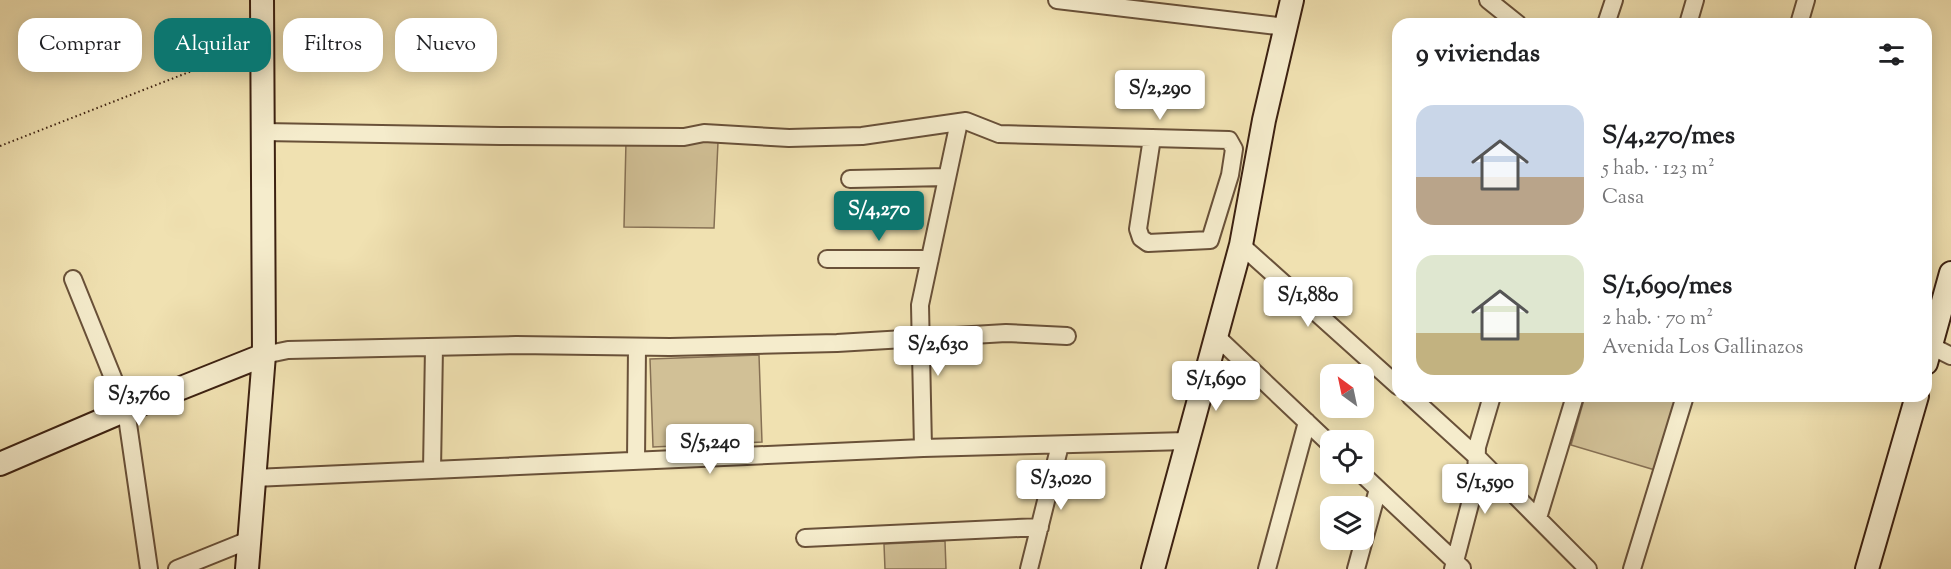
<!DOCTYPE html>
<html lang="es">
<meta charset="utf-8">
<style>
body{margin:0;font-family:"Sorts Mill Goudy",serif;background:#f2f2f2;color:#202124;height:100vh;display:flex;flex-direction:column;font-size:22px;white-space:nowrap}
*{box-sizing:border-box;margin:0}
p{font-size:20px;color:#757577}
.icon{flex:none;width:33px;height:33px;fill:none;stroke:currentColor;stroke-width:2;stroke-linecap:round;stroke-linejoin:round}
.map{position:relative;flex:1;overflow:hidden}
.drawer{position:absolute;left:1392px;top:18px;width:540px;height:384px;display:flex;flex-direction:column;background:#fff;border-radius:18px;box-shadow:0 3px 15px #0003}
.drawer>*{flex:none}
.hud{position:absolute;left:18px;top:18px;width:570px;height:54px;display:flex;gap:12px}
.needle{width:39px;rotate:327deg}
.buttons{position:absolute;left:1320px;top:364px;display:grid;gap:12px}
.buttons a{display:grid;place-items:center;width:54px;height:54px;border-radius:12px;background:#fff;box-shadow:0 3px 15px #0003;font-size:30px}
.price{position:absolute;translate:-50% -51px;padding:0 14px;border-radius:6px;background:#fff;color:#222;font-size:20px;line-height:39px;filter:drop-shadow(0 2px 3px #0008)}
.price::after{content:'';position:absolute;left:50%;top:36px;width:18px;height:14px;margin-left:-9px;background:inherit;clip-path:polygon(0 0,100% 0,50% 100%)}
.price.selected{background:#0f766e;color:#fff}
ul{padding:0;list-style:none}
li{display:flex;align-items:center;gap:18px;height:150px;padding:0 24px}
li span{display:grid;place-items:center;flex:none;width:168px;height:120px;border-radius:18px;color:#555}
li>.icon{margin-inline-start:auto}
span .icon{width:72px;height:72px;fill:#fffc;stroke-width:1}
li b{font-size:26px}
h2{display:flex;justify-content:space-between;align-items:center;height:72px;padding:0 24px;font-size:26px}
.pill{padding:0 21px;border-radius:18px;background:#fff;box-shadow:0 3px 15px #0003;font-size:21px;line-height:54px}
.pill.selected{background:#0f766e;color:#fff}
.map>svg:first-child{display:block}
.green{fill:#d1c096;stroke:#867054;stroke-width:1.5}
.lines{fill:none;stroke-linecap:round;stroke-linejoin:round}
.street-casing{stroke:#695139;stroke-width:20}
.secondary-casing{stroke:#3c2111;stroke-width:26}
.path{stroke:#3c2111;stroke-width:2;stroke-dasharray:1.5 3;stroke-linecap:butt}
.street{stroke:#f5eccc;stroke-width:16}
.secondary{stroke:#f5eccc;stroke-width:22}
</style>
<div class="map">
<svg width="1951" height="569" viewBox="0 0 1951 569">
<rect width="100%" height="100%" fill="#f0e1b1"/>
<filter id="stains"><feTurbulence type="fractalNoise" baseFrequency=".00333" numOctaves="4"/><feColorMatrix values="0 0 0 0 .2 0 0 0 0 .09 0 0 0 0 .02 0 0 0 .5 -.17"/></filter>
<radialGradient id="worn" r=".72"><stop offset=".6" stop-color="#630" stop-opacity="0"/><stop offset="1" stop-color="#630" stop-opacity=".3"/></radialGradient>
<path class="green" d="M 626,141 L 718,142 L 714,228 L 624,227 Z
M 759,355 L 762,442 L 653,447 L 650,359 Z
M 1585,396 L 1677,396 L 1655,470 L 1571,445 Z
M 945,541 L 946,569 L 885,569 L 884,544 Z"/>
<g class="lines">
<defs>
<path id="street" d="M 1057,0 L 1286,27
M 1488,0 L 1518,24
M 1606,24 L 1614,0
M 1688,24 L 1695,0
M 1799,24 L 1806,0
M 263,132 L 500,136 L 684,137 L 704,133 L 789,138 L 862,136 L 966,121 L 999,134 L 1229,140 L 1234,149 L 1230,175 L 1210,240 L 1148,243 L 1141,238 L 1138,229 L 1152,138
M 850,179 L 947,177
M 1241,245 L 1398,386
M 827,259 L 930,259
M 73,279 L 126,410 L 149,569
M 1216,336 L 1330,444
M 1931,346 L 1951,356
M 264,355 L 288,350 L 516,345 L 670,347 L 837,343 L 1006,333 L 1067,336
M 1410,396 L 1477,457 L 1588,569
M 923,448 L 920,305 L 959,122
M 636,461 L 637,347
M 432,470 L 434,347
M 1362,474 L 1462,568
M 254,478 L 923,448 L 1187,441
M 1538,518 L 1575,396
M 805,538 L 1040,527
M 177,569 L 249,540
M 1029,569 L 1060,445
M 1267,569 L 1307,422
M 1356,569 L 1378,489
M 1453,569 L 1476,481 L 1477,447 L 1492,396
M 1632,569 L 1685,396"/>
<path id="secondary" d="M 1926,363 L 1951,273
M 0,464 L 126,410 L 264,355
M 247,569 L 264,355 L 262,0
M 1153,569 L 1241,245 L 1264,120 L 1292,0
M 1867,569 L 1917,396"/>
</defs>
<use href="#street" class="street-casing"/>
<use href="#secondary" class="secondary-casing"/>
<path class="path" d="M 0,146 L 243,51"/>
<use href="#street" class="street"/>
<use href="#secondary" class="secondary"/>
</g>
<rect width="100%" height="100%" filter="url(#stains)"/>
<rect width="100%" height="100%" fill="url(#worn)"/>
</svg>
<div class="buttons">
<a><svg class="needle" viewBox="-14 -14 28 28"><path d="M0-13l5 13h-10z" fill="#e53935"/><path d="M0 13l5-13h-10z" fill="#757577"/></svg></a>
<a><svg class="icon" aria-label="locate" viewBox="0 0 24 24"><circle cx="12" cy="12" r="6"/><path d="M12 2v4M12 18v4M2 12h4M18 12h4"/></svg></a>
<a><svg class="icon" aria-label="layers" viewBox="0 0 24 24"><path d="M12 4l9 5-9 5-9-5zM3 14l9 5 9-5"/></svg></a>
</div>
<b class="price" style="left:1160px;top:121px">S/2,290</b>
<b class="price selected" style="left:879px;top:242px">S/4,270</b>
<b class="price" style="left:1308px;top:328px">S/1,880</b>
<b class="price" style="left:938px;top:377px">S/2,630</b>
<b class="price" style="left:1216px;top:412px">S/1,690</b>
<b class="price" style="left:139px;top:427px">S/3,760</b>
<b class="price" style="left:710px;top:475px">S/5,240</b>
<b class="price" style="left:1061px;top:511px">S/3,020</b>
<b class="price" style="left:1485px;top:515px">S/1,590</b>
<div class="hud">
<a class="pill">Comprar</a>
<a class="pill selected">Alquilar</a>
<a class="pill">Filtros</a>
<a class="pill">Nuevo</a>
</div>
<section class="drawer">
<h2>9 viviendas<svg class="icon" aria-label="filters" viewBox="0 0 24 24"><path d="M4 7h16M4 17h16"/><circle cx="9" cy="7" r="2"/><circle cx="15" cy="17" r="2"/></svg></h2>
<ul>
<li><span style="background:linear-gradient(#c9d6e8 60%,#b9a48a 0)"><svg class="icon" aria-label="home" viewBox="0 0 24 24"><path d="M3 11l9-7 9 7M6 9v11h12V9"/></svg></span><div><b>S/4,270/mes</b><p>5 hab. · 123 m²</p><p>Casa</p></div></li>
<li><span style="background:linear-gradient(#dfe7d0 65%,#c2b280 0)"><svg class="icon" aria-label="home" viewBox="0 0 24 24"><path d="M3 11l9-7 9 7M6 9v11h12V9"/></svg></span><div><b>S/1,690/mes</b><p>2 hab. · 70 m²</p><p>Avenida Los Gallinazos</p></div></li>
</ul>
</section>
</div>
